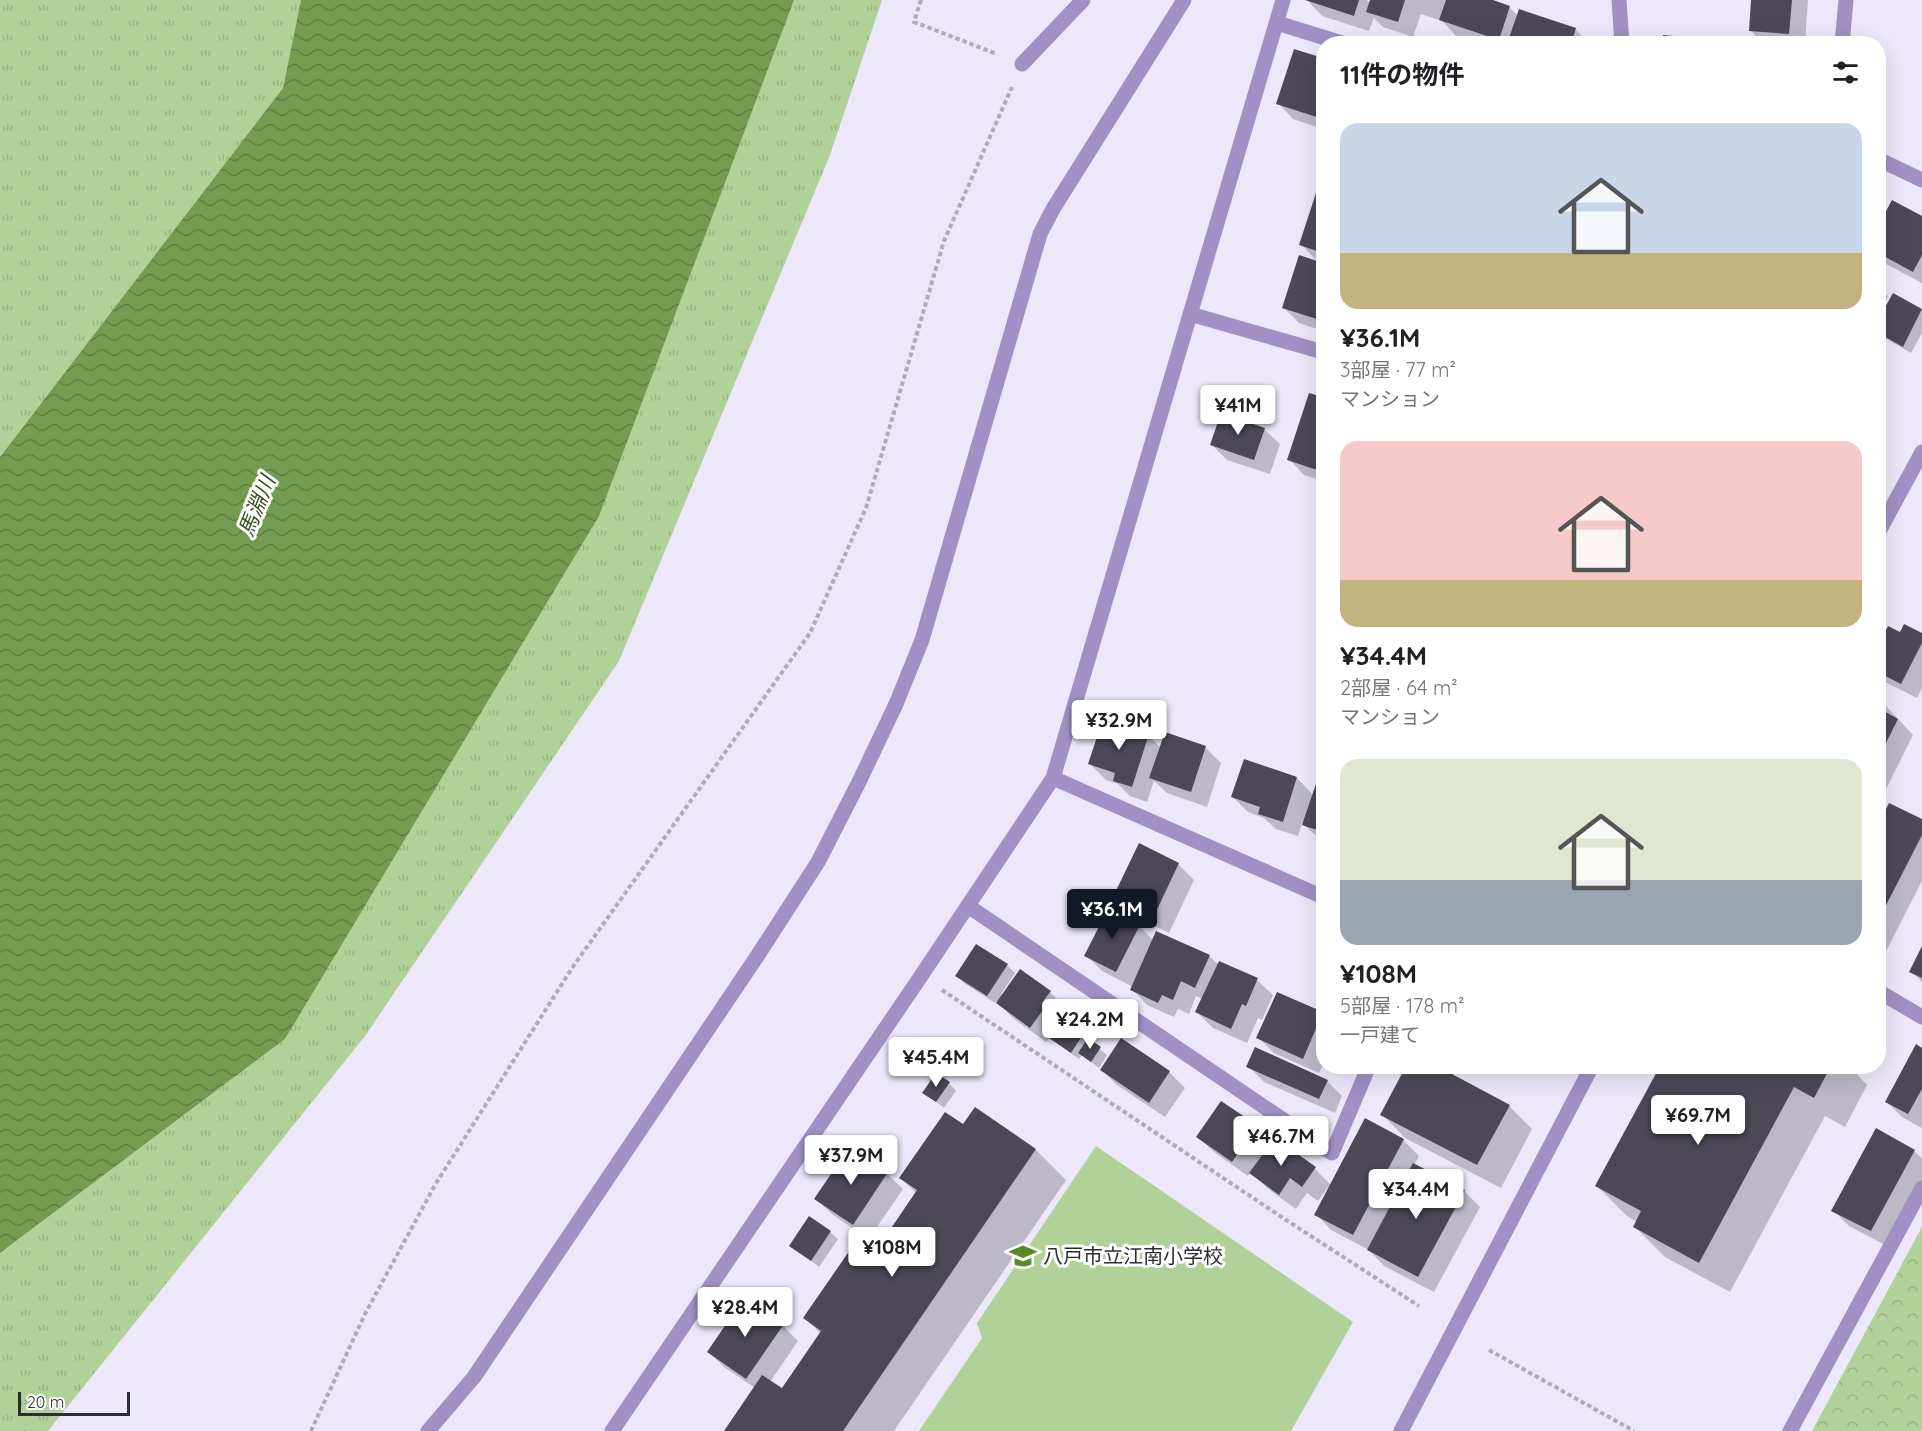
<!DOCTYPE html>
<html lang="ja">
<meta charset="utf-8">
<style>
body{margin:0;font-family:Quicksand,"Noto Sans JP",sans-serif;background:#f6f6f6;color:#202124;height:100vh;display:flex;flex-direction:column;font-size:22px;white-space:nowrap}
*{box-sizing:border-box;margin:0}
p{font-size:20px;color:#757577}
.icon{flex:none;width:33px;height:33px;fill:none;stroke:currentColor;stroke-width:2;stroke-linecap:round;stroke-linejoin:round}
.map{position:relative;flex:1;overflow:hidden}
.panel{position:absolute;left:1316px;top:36px;width:570px;height:1038px;display:flex;flex-direction:column;background:#fff;border-radius:24px;box-shadow:0 6px 24px #0002}
.panel>*{flex:none}
.scale{position:absolute;left:18px;bottom:15px;width:112px;box-sizing:border-box;padding-left:6px;border:3px solid #2e2c33;border-top:0;font-size:16px;line-height:21px;white-space:nowrap;color:#2e2c33;-webkit-text-stroke:4px #fff;paint-order:stroke}
.price{position:absolute;translate:-50% -51px;padding:0 14px;border-radius:6px;background:#fff;color:#222;font-size:20px;line-height:39px;filter:drop-shadow(0 2px 3px #0008)}
.price::after{content:'';position:absolute;left:50%;top:36px;width:18px;height:14px;margin-left:-9px;background:inherit;clip-path:polygon(0 0,100% 0,50% 100%)}
.price.selected{background:#111827;color:#fff}
ul{padding:0;list-style:none}
li{display:grid;align-content:center;gap:12px;height:318px;padding:0 24px}
li span{display:grid;place-items:center;height:186px;border-radius:18px;color:#555}
li>.icon{margin-inline-start:auto}
span .icon{width:108px;height:108px;fill:#fffc;stroke-width:1}
li b{font-size:26px}
h2{display:flex;justify-content:space-between;align-items:center;height:72px;padding:0 24px;font-size:26px}
.map>svg:first-child{display:block}
.grass{fill:url(#grass-tufts)}
.park{fill:url(#park-crowns)}
.pitch{fill:#b0d197}
.water{fill:url(#water-waves)}
.shadow{fill:#0003}
.building{fill:#4d4858}
.lines{fill:none;stroke-linecap:round;stroke-linejoin:round}
.path{stroke:#afabba;stroke-width:4;stroke-dasharray:4.5 3;stroke-linecap:butt}
.service{stroke:#a090c4;stroke-width:15}
.minor{stroke:#a090c4;stroke-width:15}
.tertiary{stroke:#a090c4;stroke-width:15}
.labels{text-anchor:middle;stroke-width:6;stroke-linejoin:round;paint-order:stroke}
.poi-label{font-size:20px;fill:#2e2c33;stroke:#fff;text-anchor:start}
.water-label{font-size:21px;font-style:italic;fill:#334e19;stroke:#fff}
</style>
<div class="map">
<svg width="1922" height="1431" viewBox="0 0 1922 1431">
<defs>
<pattern id="grass-tufts" width="24" height="20" patternUnits="userSpaceOnUse" patternTransform="scale(1.5)"><rect width="24" height="20" fill="#b0d197"/><path d="M3 7l-1-3M5 7V3M7 7l1-3M15 17l-1-3M17 17v-4M19 17l1-3" fill="none" stroke="#98b483"/></pattern>
<pattern id="park-crowns" width="20" height="18" patternUnits="userSpaceOnUse" patternTransform="scale(1.5)"><rect width="20" height="18" fill="#b0d197"/><path d="M2 6a3 3 0 1 1 6 0M12 15a3 3 0 1 1 6 0" fill="none" stroke="#98b483"/></pattern>
<pattern id="water-waves" width="16" height="10" patternUnits="userSpaceOnUse" patternTransform="scale(1.5)"><rect width="16" height="10" fill="#739c51"/><path d="M0 5q4-4 8 0t8 0" fill="none" stroke="#5f7f44"/></pattern>
</defs>
<rect width="100%" height="100%" fill="#ece7fa"/>
<path class="grass" d="M 0,0 L 301,0 L 283,88 L 0,457 Z
M 794,0 L 882,0 L 830,155 L 619,661 L 365,1036 L 48,1431 L 0,1431 L 0,1253 L 285,1039 Z"/>
<path class="park" d="M 1922,1227 L 1922,1431 L 1812,1431 Z"/>
<path class="pitch" d="M 1096,1146 L 1353,1322 L 1291,1431 L 919,1431 L 982,1338 L 977,1323 Z"/>
<path class="water" d="M 301,0 L 794,0 L 599,516 L 285,1039 L 0,1253 L 0,457 L 283,88 Z"/>
<path class="shadow" d="M 1307,0 L 1367,0 L 1370,3 L 1371,0 L 1489,0 L 1509,7 L 1518,16 L 1520,11 L 1576,30 L 1590,44 L 1480,44 L 1456,36 L 1442,21 L 1421,14 L 1413,37 L 1383,27 L 1374,18 L 1369,31 L 1322,16 Z
M 1753,0 L 1808,0 L 1805,44 L 1749,44 L 1750,42 L 1763,43 L 1750,30 Z
M 1323,60 L 1323,129 L 1293,119 L 1278,103 Z
M 1323,197 L 1323,331 L 1299,323 L 1283,307 L 1320,264 L 1301,244 Z
M 1922,218 L 1922,283 L 1884,263 L 1878,257 L 1878,229 Z
M 1878,287 L 1888,296 L 1878,313 Z
M 1893,295 L 1922,310 L 1922,333 L 1911,353 L 1878,334 L 1878,323 Z
M 1323,399 L 1323,481 L 1304,475 L 1289,459 Z
M 1264,429 L 1280,444 L 1270,474 L 1227,460 L 1211,444 Z
M 1900,634 L 1922,635 L 1922,688 L 1917,698 L 1885,682 L 1878,675 L 1878,650 Z
M 1878,701 L 1885,705 L 1913,735 L 1886,789 L 1878,785 Z
M 1104,721 L 1149,736 L 1161,748 L 1166,734 L 1206,748 L 1221,763 L 1207,807 L 1167,793 L 1154,781 L 1147,802 L 1130,796 L 1118,784 L 1106,780 L 1090,764 Z
M 1323,774 L 1323,842 L 1302,823 L 1298,836 L 1276,829 L 1264,818 L 1248,812 L 1233,797 L 1297,778 L 1314,796 Z
M 1878,802 L 1887,811 L 1922,821 L 1922,881 L 1882,959 L 1878,958 Z
M 1178,864 L 1194,880 L 1169,933 L 1130,914 L 1114,899 Z
M 1139,926 L 1154,941 L 1209,956 L 1219,965 L 1220,963 L 1257,980 L 1273,995 L 1262,1020 L 1258,1018 L 1247,1043 L 1213,1028 L 1197,1012 L 1203,999 L 1196,996 L 1189,1014 L 1178,1009 L 1174,1017 L 1147,1005 L 1132,989 L 1133,987 L 1102,971 L 1086,955 Z
M 976,946 L 1007,965 L 1015,973 L 1001,994 L 1003,995 L 1050,992 L 1066,1008 L 1069,1004 L 1090,1018 L 1098,1025 L 1092,1033 L 1094,1036 L 1090,1042 L 1107,1055 L 1099,1068 L 1082,1055 L 1079,1059 L 1050,1038 L 1046,1042 L 1013,1018 L 996,1001 L 995,1003 L 964,983 L 957,975 Z
M 1922,949 L 1922,982 L 1911,971 Z
M 1278,994 L 1323,1014 L 1323,1065 L 1319,1073 L 1274,1053 L 1258,1037 Z
M 1121,1040 L 1169,1072 L 1185,1088 L 1165,1117 L 1117,1085 L 1102,1070 Z
M 1922,1049 L 1922,1128 L 1902,1117 L 1886,1101 Z
M 1248,1066 L 1327,1081 L 1342,1096 L 1335,1113 L 1264,1082 Z
M 1661,1066 L 1849,1066 L 1867,1085 L 1845,1127 L 1825,1116 L 1730,1292 L 1665,1257 L 1635,1227 L 1637,1222 L 1627,1216 L 1597,1186 Z
M 949,1083 L 956,1091 L 944,1108 L 924,1092 Z
M 1509,1106 L 1532,1129 L 1501,1188 L 1405,1138 L 1382,1114 Z
M 975,1109 L 1036,1150 L 1066,1180 L 894,1431 L 725,1431 L 755,1388 L 724,1367 L 709,1352 L 783,1326 L 798,1341 L 770,1382 L 782,1390 L 821,1334 L 805,1318 L 862,1235 L 832,1214 L 816,1199 L 850,1148 L 887,1174 L 903,1189 L 868,1240 L 879,1248 L 917,1194 L 901,1178 L 963,1127 Z
M 1256,1127 L 1273,1143 L 1315,1169 L 1331,1185 L 1403,1140 L 1419,1156 L 1414,1165 L 1464,1191 L 1480,1207 L 1434,1292 L 1384,1266 L 1369,1250 L 1331,1230 L 1316,1214 L 1330,1188 L 1328,1187 L 1318,1201 L 1307,1193 L 1296,1209 L 1267,1188 L 1251,1172 L 1248,1176 L 1214,1152 L 1198,1137 Z
M 1914,1151 L 1922,1158 L 1922,1181 L 1887,1246 L 1849,1226 L 1833,1210 Z
M 830,1232 L 838,1239 L 819,1267 L 791,1245 Z"/>
<path class="building" d="M 1305,0 L 1359,0 L 1354,16 Z
M 1370,0 L 1405,0 L 1398,22 L 1366,12 Z
M 1446,0 L 1493,0 L 1510,6 L 1499,40 L 1439,20 Z
M 1751,0 L 1792,0 L 1789,34 L 1749,31 Z
M 1519,9 L 1576,28 L 1571,44 L 1507,44 Z
M 1663,35 L 1707,39 L 1707,44 L 1663,44 Z
M 1294,49 L 1323,58 L 1323,64 L 1316,85 L 1323,88 L 1323,119 L 1276,104 Z
M 1316,193 L 1323,195 L 1323,253 L 1299,245 Z
M 1892,200 L 1922,216 L 1922,255 L 1913,272 L 1878,253 L 1878,226 Z
M 1299,255 L 1323,263 L 1323,321 L 1282,308 Z
M 1893,293 L 1922,309 L 1903,347 L 1878,333 L 1878,320 Z
M 1309,393 L 1323,397 L 1323,472 L 1287,460 Z
M 1221,413 L 1265,428 L 1254,460 L 1210,445 Z
M 1904,624 L 1922,633 L 1922,643 L 1901,684 L 1878,672 L 1878,646 L 1888,626 L 1900,632 Z
M 1878,699 L 1886,703 L 1882,710 L 1898,719 L 1878,759 Z
M 1103,719 L 1149,734 L 1132,787 L 1113,781 L 1115,773 L 1088,764 Z
M 1165,732 L 1206,746 L 1191,792 L 1149,778 Z
M 1244,759 L 1297,777 L 1283,822 L 1258,814 L 1260,807 L 1231,797 Z
M 1320,772 L 1323,773 L 1323,832 L 1302,825 Z
M 1889,803 L 1922,819 L 1922,835 L 1878,921 L 1878,825 Z
M 1139,843 L 1179,863 L 1153,918 L 1112,899 Z
M 1108,909 L 1140,925 L 1116,972 L 1084,956 Z
M 1156,931 L 1210,955 L 1195,988 L 1181,981 L 1173,1000 L 1162,995 L 1158,1003 L 1130,990 Z
M 976,944 L 1008,964 L 987,996 L 955,976 Z
M 1922,946 L 1922,978 L 1909,972 Z
M 1219,961 L 1258,978 L 1246,1006 L 1242,1004 L 1231,1029 L 1195,1012 Z
M 1020,969 L 1051,991 L 1044,1000 L 1048,1003 L 1030,1028 L 996,1003 Z
M 1277,992 L 1323,1012 L 1303,1059 L 1256,1038 Z
M 1069,1002 L 1091,1016 L 1085,1025 L 1088,1027 L 1071,1053 L 1046,1036 Z
M 1088,1038 L 1101,1047 L 1091,1062 L 1078,1053 Z
M 1121,1038 L 1170,1071 L 1149,1103 L 1100,1070 Z
M 1916,1044 L 1922,1048 L 1922,1089 L 1908,1114 L 1885,1102 Z
M 1255,1047 L 1328,1080 L 1319,1099 L 1246,1067 Z
M 1406,1066 L 1437,1066 L 1510,1105 L 1477,1165 L 1380,1115 Z
M 1660,1066 L 1831,1066 L 1814,1098 L 1794,1087 L 1699,1263 L 1633,1227 L 1641,1211 L 1595,1186 Z
M 936,1073 L 950,1082 L 936,1102 L 922,1093 Z
M 1221,1101 L 1257,1125 L 1232,1162 L 1196,1137 Z
M 975,1107 L 1036,1149 L 843,1431 L 724,1431 L 762,1375 L 782,1388 L 821,1331 L 803,1318 L 861,1234 L 879,1246 L 917,1190 L 899,1178 L 945,1112 L 963,1124 Z
M 1365,1118 L 1404,1139 L 1353,1235 L 1314,1215 Z
M 1876,1128 L 1915,1150 L 1871,1231 L 1831,1211 Z
M 1275,1138 L 1316,1167 L 1302,1187 L 1290,1178 L 1279,1195 L 1249,1173 Z
M 850,1146 L 888,1172 L 853,1225 L 814,1199 Z
M 1413,1163 L 1465,1190 L 1418,1277 L 1367,1250 Z
M 809,1216 L 831,1231 L 811,1261 L 789,1246 Z
M 744,1298 L 784,1324 L 746,1379 L 707,1352 Z"/>
<g class="lines">
<path class="path" d="M 921,0 L 914,22 L 997,54
M 942,990 L 1283,1218 L 1419,1306
M 1489,1350 L 1634,1431
M 311,1431 L 365,1314 L 435,1185 L 572,968 L 810,633 L 866,508 L 944,241 L 1012,87"/>
<path class="service" d="M 1022,64 L 1083,0
M 428,1431 L 474,1377 L 758,955 L 818,862 L 859,782 L 896,704 L 922,640 L 1040,234 L 1053,209 L 1184,0"/>
<path class="minor" d="M 1619,0 L 1622,44
M 1277,23 L 1345,44
M 1842,44 L 1846,0
M 1878,159 L 1922,180
M 1190,314 L 1323,352
M 1053,778 L 1323,897
M 968,906 L 1332,1153 L 1369,1066
M 1878,991 L 1922,1017
M 612,1431 L 921,976 L 1053,778 L 1283,0
M 1790,1431 L 1922,1188"/>
<path class="tertiary" d="M 1878,533 L 1922,452
M 1401,1431 L 1592,1066"/>
</g>
<defs>
<symbol id="school-bare" viewBox="-9 -9 18 18"><path d="M0-5L7-2L0 1L-7-2ZM-4 1L0 2.5L4 1V4Q0 6-4 4Z" fill="#588b22" stroke="#fff" stroke-width="2.5" paint-order="stroke"/></symbol>
</defs>
<g fill-rule="evenodd">
<use href="#school-bare" x="1004" y="1237" width="38" height="38"/>
</g>
<g class="labels">
<g class="poi-label">
<text x="1043" y="1263">八戸市立江南小学校</text>
</g>
<g class="water-label">
<text transform="translate(257 506) rotate(-68)" y="7">馬淵川</text>
</g>
</g>
</svg>
<div class="scale">20 m</div>
<b class="price" style="left:1238px;top:436px">¥41M</b>
<b class="price" style="left:1119px;top:751px">¥32.9M</b>
<b class="price selected" style="left:1112px;top:940px">¥36.1M</b>
<b class="price" style="left:1090px;top:1050px">¥24.2M</b>
<b class="price" style="left:936px;top:1088px">¥45.4M</b>
<b class="price" style="left:1698px;top:1146px">¥69.7M</b>
<b class="price" style="left:1281px;top:1167px">¥46.7M</b>
<b class="price" style="left:851px;top:1186px">¥37.9M</b>
<b class="price" style="left:1416px;top:1220px">¥34.4M</b>
<b class="price" style="left:892px;top:1278px">¥108M</b>
<b class="price" style="left:745px;top:1338px">¥28.4M</b>
<section class="panel">
<h2>11件の物件<svg class="icon" aria-label="filters" viewBox="0 0 24 24"><path d="M4 7h16M4 17h16"/><circle cx="9" cy="7" r="2"/><circle cx="15" cy="17" r="2"/></svg></h2>
<ul>
<li><span style="background:linear-gradient(#c9d6e8 70%,#c2b280 0)"><svg class="icon" aria-label="home" viewBox="0 0 24 24"><path d="M3 11l9-7 9 7M6 9v11h12V9"/></svg></span><div><b>¥36.1M</b><p>3部屋 · 77 m²</p><p>マンション</p></div></li>
<li><span style="background:linear-gradient(#f6c9c9 75%,#c2b280 0)"><svg class="icon" aria-label="home" viewBox="0 0 24 24"><path d="M3 11l9-7 9 7M6 9v11h12V9"/></svg></span><div><b>¥34.4M</b><p>2部屋 · 64 m²</p><p>マンション</p></div></li>
<li><span style="background:linear-gradient(#dfe7d0 65%,#9aa5b1 0)"><svg class="icon" aria-label="home" viewBox="0 0 24 24"><path d="M3 11l9-7 9 7M6 9v11h12V9"/></svg></span><div><b>¥108M</b><p>5部屋 · 178 m²</p><p>一戸建て</p></div></li>
</ul>
</section>
</div>
